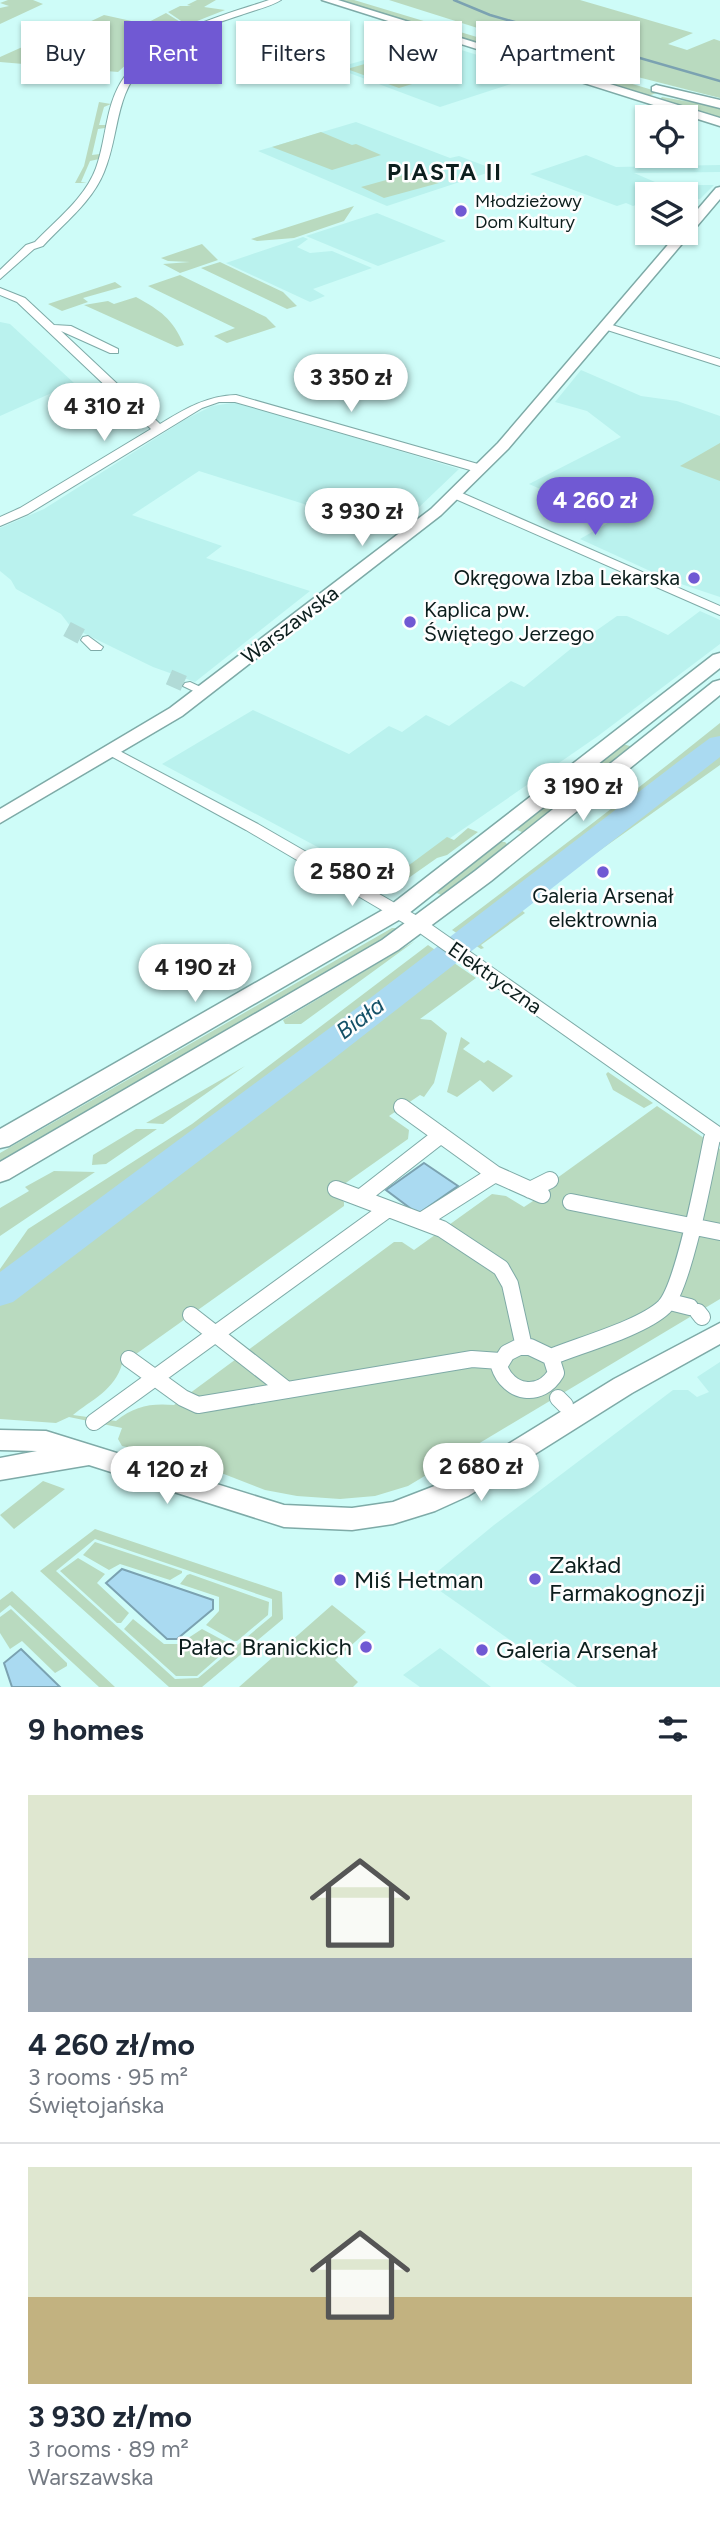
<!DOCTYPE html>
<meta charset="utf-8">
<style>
body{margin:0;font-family:Figtree,sans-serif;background:#f6f6f7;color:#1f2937;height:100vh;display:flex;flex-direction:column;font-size:26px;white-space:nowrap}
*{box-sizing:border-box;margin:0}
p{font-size:23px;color:#747a83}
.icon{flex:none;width:38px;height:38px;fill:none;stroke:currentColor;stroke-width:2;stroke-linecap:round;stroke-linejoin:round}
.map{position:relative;height:1687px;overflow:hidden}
.side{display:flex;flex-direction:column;background:#fff;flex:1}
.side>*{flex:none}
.banner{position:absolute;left:21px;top:21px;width:679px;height:63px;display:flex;gap:14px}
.tools{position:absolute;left:635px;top:105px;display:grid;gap:14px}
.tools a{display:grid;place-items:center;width:63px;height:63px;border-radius:0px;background:#fff;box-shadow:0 2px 5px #0004;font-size:35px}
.price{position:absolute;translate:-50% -60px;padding:0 16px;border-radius:24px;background:#fff;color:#222;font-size:23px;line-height:46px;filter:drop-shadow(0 2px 4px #0008)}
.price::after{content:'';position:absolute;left:50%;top:42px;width:21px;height:16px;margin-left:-10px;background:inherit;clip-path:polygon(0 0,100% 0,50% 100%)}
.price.active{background:#7059d3;color:#fff}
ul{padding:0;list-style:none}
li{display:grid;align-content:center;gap:14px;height:371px;padding:0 28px}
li+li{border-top:2px solid #e0e1e3}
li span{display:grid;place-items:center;height:217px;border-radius:0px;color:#555}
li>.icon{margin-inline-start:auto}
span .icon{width:126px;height:126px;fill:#fffc;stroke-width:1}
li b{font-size:30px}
h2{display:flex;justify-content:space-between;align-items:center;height:84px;padding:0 28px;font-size:30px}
.chip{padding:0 24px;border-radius:0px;background:#fff;box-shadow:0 2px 5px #0004;font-size:24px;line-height:63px}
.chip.active{background:#7059d3;color:#fff}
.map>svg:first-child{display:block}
.built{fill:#baf2ee}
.green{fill:#b9dabf;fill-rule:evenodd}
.water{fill:#aadaf1;stroke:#7ba2b1;stroke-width:2}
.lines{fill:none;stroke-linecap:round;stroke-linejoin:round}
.stream{stroke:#7ba2b1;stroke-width:2.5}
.river{fill:#aadaf1;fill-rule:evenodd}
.minor-tunnel{stroke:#b1dbd7;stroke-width:16;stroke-dasharray:16 8;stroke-linecap:butt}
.pedestrian-casing{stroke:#7eaaa7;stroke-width:18}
.minor-casing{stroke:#7eaaa7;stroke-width:2}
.tertiary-casing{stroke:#7eaaa7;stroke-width:3}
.secondary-casing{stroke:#7eaaa7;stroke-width:3}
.pedestrian{stroke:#fff;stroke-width:16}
.minor{fill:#fff;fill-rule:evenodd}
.tertiary{fill:#fff;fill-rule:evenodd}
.secondary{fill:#fff;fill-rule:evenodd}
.poi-dot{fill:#7059d3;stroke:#fefefe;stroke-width:2.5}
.labels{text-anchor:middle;stroke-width:5;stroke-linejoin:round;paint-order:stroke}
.far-poi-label{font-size:18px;fill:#0c1e1d;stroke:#fefefe;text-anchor:start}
.poi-label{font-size:21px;fill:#0c1e1d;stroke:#fefefe;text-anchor:end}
.street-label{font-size:21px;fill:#0c1e1d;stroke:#fefefe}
.far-district-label{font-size:23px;font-weight:bold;letter-spacing:2px;fill:#0c1e1d;stroke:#fefefe}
.water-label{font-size:23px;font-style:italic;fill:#135067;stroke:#fefefe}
.near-poi-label{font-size:24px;fill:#0c1e1d;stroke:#fefefe;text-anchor:start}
</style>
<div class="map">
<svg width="720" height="1687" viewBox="0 0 720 1687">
<rect width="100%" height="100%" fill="#cefcf8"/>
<path class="built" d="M 432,41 L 526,70 L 539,75 L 440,107 L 336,68 Z
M 356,122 L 450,158 L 459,156 L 496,170 L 387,206 L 258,151 Z
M 586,155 L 616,167 L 720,165 L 720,172 L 634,173 L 662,185 L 714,185 L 700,199 L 686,198 L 686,194 L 648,194 L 647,200 L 633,206 L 626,203 L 617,206 L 530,174 Z
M 377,213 L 446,241 L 378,266 L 306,236 Z
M 303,237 L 308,239 L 297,247 L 310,253 L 332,251 L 372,268 L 313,289 L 325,296 L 310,302 L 226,263 Z
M 0,322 L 10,324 L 74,383 L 0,416 Z
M 581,370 L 641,396 L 677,401 L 720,416 L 720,597 L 672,581 L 580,539 L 620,516 L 577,498 L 570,502 L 529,484 L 621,437 L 587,411 L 555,402 Z
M 238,402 L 459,469 L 393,532 L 199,471 L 132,515 L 222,546 L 206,558 L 310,591 L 195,682 L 153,667 L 71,627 L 61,614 L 16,589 L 11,580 L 0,571 L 0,528 L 44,509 L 186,419 L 212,406 Z
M 700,611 L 720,620 L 720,644 L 598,736 L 385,883 L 162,764 L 253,710 L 349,754 L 389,726 L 402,732 L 426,715 L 449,726 L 511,681 L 524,687 L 573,647 L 617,616 L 627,616 L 668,635 Z
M 720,1362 L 720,1687 L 577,1687 L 426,1581 L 494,1525 L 673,1390 L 688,1390 L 697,1397 L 709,1392 L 697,1377 Z
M 440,1648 L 491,1687 L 420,1687 L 403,1675 Z"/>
<path class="green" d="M 8,0 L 33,0 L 43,4 L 0,24 L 0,8 L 9,6 L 0,3 Z
M 197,0 L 216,0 L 204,7 L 225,10 L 187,25 L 168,12 L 180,6 L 191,6 L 187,5 Z
M 334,0 L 354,0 L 659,92 L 648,96 Z
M 389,0 L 580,0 L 693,33 L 668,44 L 687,50 L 714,39 L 720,41 L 720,98 L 614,71 Z
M 166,13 L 185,25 L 140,52 L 118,72 L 0,62 L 0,57 L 29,44 L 26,42 L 31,39 L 43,44 L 104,15 L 145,24 Z
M 393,56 L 445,74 L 399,88 L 347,69 Z
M 662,97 L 720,107 L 720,119 L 659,100 Z
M 99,102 L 111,104 L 104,107 L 99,125 L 106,125 L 105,128 L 98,129 L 92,155 L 100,154 L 99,159 L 90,161 L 81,182 L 87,183 L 75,183 L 84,166 Z
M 321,132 L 352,145 L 356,144 L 381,155 L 332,170 L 272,147 Z
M 415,172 L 439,183 L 384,198 L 361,187 Z
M 354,206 L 344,221 L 294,238 L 257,241 L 251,239 Z
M 202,244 L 218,260 L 180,273 L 163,264 L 190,262 L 168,261 L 161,258 Z
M 220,262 L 283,292 L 297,306 L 287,309 L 201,268 Z
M 180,275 L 266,317 L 276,327 L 227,343 L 214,336 L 235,328 L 148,286 Z
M 115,282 L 122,287 L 83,298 L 88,302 L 62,311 L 48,304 Z
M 136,297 C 161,311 172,318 184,345 L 177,347 L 84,305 L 108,301 L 114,304 Z
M 720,443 L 720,481 L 680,466 Z
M 720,723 L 720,765 L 519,908 L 525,913 L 481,945 L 484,948 L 481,949 L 452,930 C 542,862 632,794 720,723 Z
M 623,744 L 633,747 L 524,833 L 515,829 Z
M 468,828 L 478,832 L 447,855 L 437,858 L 400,884 L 385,883 L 447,837 L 454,840 Z
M 500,842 L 505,842 L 508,845 L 445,897 L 435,892 Z
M 392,928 L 403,928 L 193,1055 L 0,1163 L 0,1153 Z
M 415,941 L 301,1024 L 285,1024 L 283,1020 Z
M 428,945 L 476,978 L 420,1019 L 431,1020 L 447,1033 L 434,1083 L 424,1097 L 420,1095 L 389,1116 L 409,1130 L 408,1139 L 333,1192 L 344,1202 L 344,1206 L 122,1364 C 115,1390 91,1400 73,1415 L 116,1421 C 134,1406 151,1403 174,1405 L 394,1242 L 402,1242 L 414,1250 L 492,1194 L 506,1196 L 524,1207 L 557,1185 L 553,1181 L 657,1106 L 720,1149 L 720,1299 L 408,1486 L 375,1496 L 340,1499 L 297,1496 L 265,1490 L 193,1462 L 122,1446 L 118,1439 L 122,1428 L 69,1417 L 56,1423 L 0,1419 L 0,1269 L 28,1229 L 192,1124 Z
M 461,1037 L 470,1043 L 463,1049 L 484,1063 L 488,1060 L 513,1076 L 493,1092 L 480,1080 L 457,1097 L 447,1092 Z
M 245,1066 L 163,1124 L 146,1123 Z
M 608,1072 L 653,1103 L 644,1108 L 613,1090 L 606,1074 Z
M 136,1129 L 157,1129 L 106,1164 L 92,1165 L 93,1155 Z
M 54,1171 L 95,1172 L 0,1236 L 0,1208 L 29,1191 L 25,1187 Z
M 43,1481 L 65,1489 L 14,1529 L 0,1515 Z
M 95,1529 L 282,1592 L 283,1619 L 202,1687 L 169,1687 L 40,1571 ZM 95,1539 L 272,1599 L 272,1616 L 198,1678 L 175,1679 L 56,1571 Z
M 95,1542 L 182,1571 L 182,1573 L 170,1580 L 120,1564 L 109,1570 L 83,1555 Z
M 78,1558 L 105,1574 L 97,1583 L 129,1613 L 121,1623 L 117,1623 L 60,1571 Z
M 190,1574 L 269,1602 L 268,1615 L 237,1641 L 234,1641 L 206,1625 L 219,1611 L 219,1597 L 180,1584 L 187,1575 Z
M 12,1591 L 115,1687 L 99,1687 L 10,1605 L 0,1613 L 0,1600 Z
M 332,1605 L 366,1632 L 335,1660 L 358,1682 L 353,1687 L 239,1687 Z
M 11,1609 L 67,1663 L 67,1666 L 55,1673 L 22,1641 L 10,1649 L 0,1633 L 0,1617 Z
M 133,1619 L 164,1644 L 179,1644 L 202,1629 L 230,1644 L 230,1647 L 197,1676 L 176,1676 L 124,1629 Z"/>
<path class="water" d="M 424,1163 L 458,1186 L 418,1214 L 386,1190 Z
M 122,1569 L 213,1600 L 213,1609 L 177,1639 L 167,1639 L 106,1583 Z
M 21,1649 L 60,1687 L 12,1687 L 4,1663 Z"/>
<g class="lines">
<path class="stream" d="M 454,0 L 490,15 L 720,81"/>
<path class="river" d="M 720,736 L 720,757 L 332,1060 L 13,1302 L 0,1306 L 0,1272 L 373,996 L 683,758 L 710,738 Z"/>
<path class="minor-tunnel" d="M 67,629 L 88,640
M 169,677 L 190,686"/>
<defs>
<path id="pedestrian" d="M 402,1107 L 495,1174 L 542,1195
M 336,1189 L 442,1229 L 501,1268 L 510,1284 L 524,1347
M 530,1190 L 550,1180
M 360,1198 L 441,1135
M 571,1202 L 720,1232
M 421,1221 L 495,1174
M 670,1302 L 690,1307
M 698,1312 L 702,1317
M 191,1315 L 287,1390
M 519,1347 L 530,1347 L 551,1357 L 556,1373 C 541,1399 508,1394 499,1366 L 507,1353 Z
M 551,1357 C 580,1345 642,1328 664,1307 C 684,1287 705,1171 712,1138
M 129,1359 L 183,1398 L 198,1405 L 472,1359 L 500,1361
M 558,1398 L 565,1405
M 94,1422 L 388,1209"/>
<path id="minor" d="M 269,0 L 281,0 C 270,7 254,10 241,15 C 207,26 172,38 146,63 C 114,93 120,134 104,172 C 92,202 64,223 43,246 L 34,249 L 0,279 L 0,270 L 26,245 L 35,242 C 57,219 85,198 96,168 C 107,138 105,103 125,76 C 159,31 218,17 269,0 Z
M 0,288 L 25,298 L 54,325 L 71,326 L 118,349 L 118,353 L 110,353 L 61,331 L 160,424 C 185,409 206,396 236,395 L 485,466 L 487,469 L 481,473 L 477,472 L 235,402 L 219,402 L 202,408 L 28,514 L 0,526 L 0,517 L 20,508 L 151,429 L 17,302 L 0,295 Z
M 601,324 L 609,324 L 720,359 L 720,366 L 601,328 Z
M 455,490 L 720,606 L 720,615 L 451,497 L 449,494 Z
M 88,636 L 103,647 L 101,650 L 91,650 L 81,640 L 83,637 Z
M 190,682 L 211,692 L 204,696 L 183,686 L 185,683 Z
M 114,748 L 258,824 L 426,921 L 720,1127 L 720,1142 L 713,1140 L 414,929 L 246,830 L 109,755 L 107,752 L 109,749 Z"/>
<path id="tertiary" d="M 720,187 L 720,199 L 508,449 L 441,515 L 182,716 L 0,823 L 0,809 L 170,708 L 431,509 L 498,443 L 678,233 L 686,233 L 686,223 L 716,188 Z
M 720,1323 L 720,1344 L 632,1393 L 468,1496 L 435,1511 L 393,1524 L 352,1530 L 284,1527 L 89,1465 L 0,1480 L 0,1458 L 37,1451 L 0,1450 L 0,1430 L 46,1431 L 284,1505 L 352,1508 L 393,1502 L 450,1480 L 614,1379 Z"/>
<path id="secondary" d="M 322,0 L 338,0 L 720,118 L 720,126 Z
M 656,85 L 720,100 L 720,108 L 652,91 L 652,87 Z
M 720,653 L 720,668 L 404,917 L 9,1146 L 0,1148 L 0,1129 L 388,907 L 713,655 Z
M 720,680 L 720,695 L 491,881 L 398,950 L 9,1179 L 0,1182 L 0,1162 L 382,940 L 475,871 L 713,682 Z"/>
</defs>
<use href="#pedestrian" class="pedestrian-casing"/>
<use href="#minor" class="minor-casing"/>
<use href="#tertiary" class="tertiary-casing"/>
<use href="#secondary" class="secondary-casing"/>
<use href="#pedestrian" class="pedestrian"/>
<use href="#minor" class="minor"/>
<use href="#tertiary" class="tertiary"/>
<use href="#secondary" class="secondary"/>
</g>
<g class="poi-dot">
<circle cx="461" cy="211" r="7"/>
<circle cx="694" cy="578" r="7"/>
<circle cx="410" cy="622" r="7"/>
<circle cx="603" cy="872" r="7"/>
<circle cx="535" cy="1579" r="7"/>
<circle cx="340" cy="1580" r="7"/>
<circle cx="366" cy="1647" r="7"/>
<circle cx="482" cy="1650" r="7"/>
</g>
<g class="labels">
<g class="far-poi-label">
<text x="475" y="207">Młodzieżowy<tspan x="475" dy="21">Dom Kultury</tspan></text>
</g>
<g class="poi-label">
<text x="680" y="585">Okręgowa Izba Lekarska</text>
<text x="424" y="617" text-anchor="start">Kaplica pw.<tspan x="424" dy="24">Świętego Jerzego</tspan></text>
<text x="603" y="903" text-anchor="middle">Galeria Arsenał<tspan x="603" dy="24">elektrownia</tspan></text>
</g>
<g class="street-label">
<text transform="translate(290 625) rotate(-37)" y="7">Warszawska</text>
<text transform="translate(495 978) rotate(35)" y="7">Elektryczna</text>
</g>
<g class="far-district-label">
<text x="445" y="180">PIASTA II</text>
</g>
<g class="water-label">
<text transform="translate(360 1018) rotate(-37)" y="8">Biała</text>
</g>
<g class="near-poi-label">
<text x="549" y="1573">Zakład<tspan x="549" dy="28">Farmakognozji</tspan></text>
<text x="354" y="1588">Miś Hetman</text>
<text x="352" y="1655" text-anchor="end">Pałac Branickich</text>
<text x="496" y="1658">Galeria Arsenał</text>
</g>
</g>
</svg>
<div class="tools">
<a><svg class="icon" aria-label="locate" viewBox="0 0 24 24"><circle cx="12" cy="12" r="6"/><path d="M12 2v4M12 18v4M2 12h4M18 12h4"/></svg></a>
<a><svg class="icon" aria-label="layers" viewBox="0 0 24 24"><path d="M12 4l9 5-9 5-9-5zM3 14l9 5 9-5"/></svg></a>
</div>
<b class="price" style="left:351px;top:414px">3 350 zł</b>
<b class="price" style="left:104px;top:443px">4 310 zł</b>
<b class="price active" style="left:595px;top:537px">4 260 zł</b>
<b class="price" style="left:362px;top:548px">3 930 zł</b>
<b class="price" style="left:583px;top:823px">3 190 zł</b>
<b class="price" style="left:352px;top:908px">2 580 zł</b>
<b class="price" style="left:195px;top:1004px">4 190 zł</b>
<b class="price" style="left:481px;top:1503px">2 680 zł</b>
<b class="price" style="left:167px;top:1506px">4 120 zł</b>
<div class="banner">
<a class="chip">Buy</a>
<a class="chip active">Rent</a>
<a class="chip">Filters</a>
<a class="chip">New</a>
<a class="chip">Apartment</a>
</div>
</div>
<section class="side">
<h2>9 homes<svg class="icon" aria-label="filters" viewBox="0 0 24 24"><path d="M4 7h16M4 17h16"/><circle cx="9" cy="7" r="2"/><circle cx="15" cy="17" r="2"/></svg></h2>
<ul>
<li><span style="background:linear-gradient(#dfe7d0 75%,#9aa5b1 0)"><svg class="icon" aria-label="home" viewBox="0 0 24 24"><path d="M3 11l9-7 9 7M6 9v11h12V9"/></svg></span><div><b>4 260 zł/mo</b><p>3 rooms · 95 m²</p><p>Świętojańska</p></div></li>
<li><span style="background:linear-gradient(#dfe7d0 60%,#c2b280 0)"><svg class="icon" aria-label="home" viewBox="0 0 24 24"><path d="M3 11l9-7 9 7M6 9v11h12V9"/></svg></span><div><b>3 930 zł/mo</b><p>3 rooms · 89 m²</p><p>Warszawska</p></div></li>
</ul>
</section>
